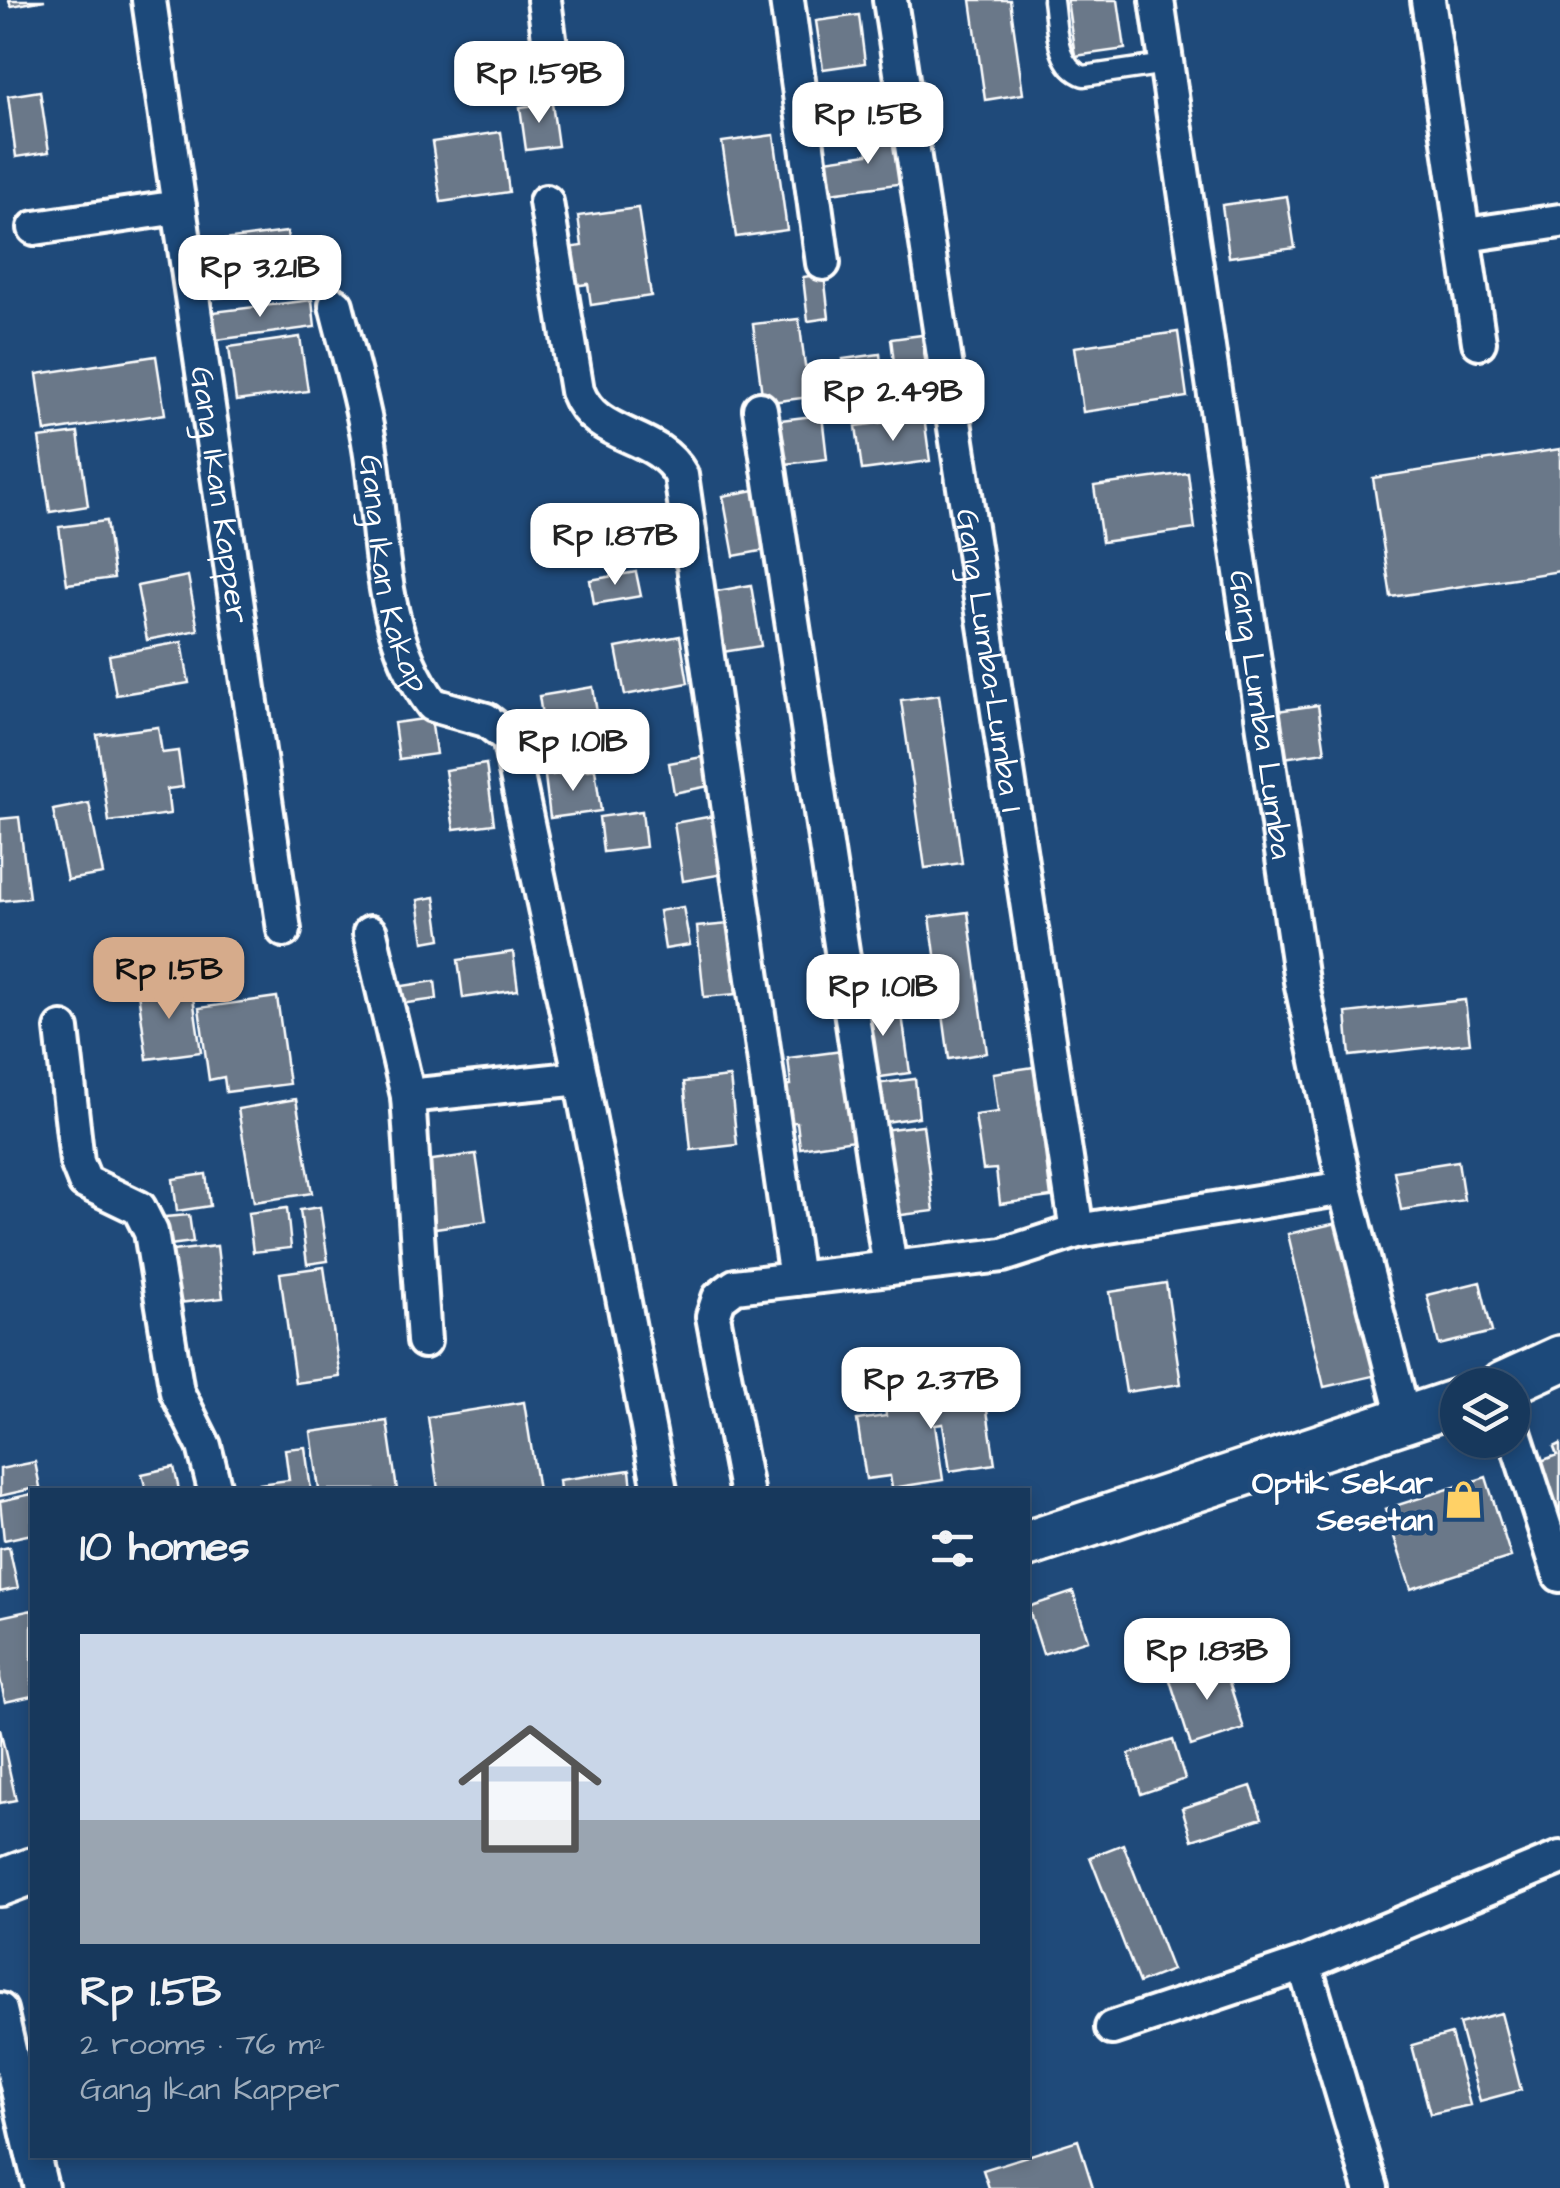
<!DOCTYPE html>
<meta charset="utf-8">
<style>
body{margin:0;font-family:"Architects Daughter",sans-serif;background:#244365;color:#f1f3f6;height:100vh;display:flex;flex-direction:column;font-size:38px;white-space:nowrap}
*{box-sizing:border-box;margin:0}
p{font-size:32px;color:#9eacbb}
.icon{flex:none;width:55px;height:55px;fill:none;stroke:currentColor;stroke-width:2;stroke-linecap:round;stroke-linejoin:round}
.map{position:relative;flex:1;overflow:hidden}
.sheet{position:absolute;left:30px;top:1488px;width:1000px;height:670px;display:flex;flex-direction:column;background:#17385c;border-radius:0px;box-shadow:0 5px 15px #0003,0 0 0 2px #365272}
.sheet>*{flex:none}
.fabs{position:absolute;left:1440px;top:1368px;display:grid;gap:20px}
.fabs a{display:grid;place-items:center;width:90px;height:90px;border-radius:50%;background:#17385c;box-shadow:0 5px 15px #0003,0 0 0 2px #365272;font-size:50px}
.price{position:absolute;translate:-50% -85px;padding:0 22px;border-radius:20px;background:#fff;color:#222;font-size:32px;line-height:65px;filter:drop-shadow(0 2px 5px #0008)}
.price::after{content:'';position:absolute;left:50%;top:60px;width:30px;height:22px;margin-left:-15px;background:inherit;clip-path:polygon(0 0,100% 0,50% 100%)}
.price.active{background:#d6ab8b;color:#111}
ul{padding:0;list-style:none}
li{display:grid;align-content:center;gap:20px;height:530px;padding:0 50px}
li+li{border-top:2px solid #365272}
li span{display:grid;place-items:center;height:310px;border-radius:0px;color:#555}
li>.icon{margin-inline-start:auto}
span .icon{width:180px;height:180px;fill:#fffc;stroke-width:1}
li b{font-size:42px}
h2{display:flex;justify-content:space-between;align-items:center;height:120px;padding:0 50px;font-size:42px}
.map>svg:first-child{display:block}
.building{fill:#6a7889;stroke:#fff;stroke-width:2.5}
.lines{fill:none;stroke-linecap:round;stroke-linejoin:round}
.service-casing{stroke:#fff;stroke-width:25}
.minor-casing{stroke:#fff;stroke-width:40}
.secondary-casing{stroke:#fff;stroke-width:52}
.service{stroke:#1f4a7a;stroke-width:18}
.minor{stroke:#1f4a7a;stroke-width:32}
.secondary{stroke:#1f4a7a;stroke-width:45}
.labels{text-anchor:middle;stroke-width:10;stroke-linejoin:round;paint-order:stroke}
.street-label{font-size:32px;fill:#fff;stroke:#1f4a7a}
.poi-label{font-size:32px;font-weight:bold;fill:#fff;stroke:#1f4a7a;text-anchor:end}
</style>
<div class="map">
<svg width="1560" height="2188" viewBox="0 0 1560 2188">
<rect width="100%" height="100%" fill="#1f4a7a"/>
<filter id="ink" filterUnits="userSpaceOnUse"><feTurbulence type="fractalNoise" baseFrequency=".01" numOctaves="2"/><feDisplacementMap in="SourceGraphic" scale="20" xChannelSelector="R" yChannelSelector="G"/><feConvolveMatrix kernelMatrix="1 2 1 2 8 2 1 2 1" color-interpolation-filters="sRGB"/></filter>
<g filter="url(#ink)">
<path class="building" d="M 9,0 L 45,0 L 11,6 Z
M 971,0 L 1010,0 L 1023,94 L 985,100 Z
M 1067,0 L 1118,0 L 1125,49 L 1075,56 Z
M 859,15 L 865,63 L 823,69 L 816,21 Z
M 40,91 L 49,152 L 16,157 L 8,96 Z
M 552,103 L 558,146 L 526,150 L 520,107 Z
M 501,132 L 509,192 L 441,202 L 432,142 Z
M 774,135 L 787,230 L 736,237 L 722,142 Z
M 905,135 L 912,182 L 823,194 L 818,161 L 868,154 L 866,141 Z
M 1287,196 L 1295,248 L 1229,257 L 1222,205 Z
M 638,208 L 651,296 L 591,305 L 588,284 L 566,287 L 560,249 L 582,246 L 578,216 Z
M 287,232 L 294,288 L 215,298 L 208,242 Z
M 824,274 L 829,318 L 808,321 L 803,277 Z
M 312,300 L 315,327 L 208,341 L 205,313 Z
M 799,319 L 805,366 L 814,365 L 818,396 L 763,403 L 753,324 Z
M 1178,332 L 1187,397 L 1083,412 L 1074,347 Z
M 922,335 L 929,390 L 898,394 L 891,339 Z
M 300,337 L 308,391 L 236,401 L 229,347 Z
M 880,354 L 885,399 L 850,404 L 843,359 Z
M 156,356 L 165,414 L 45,432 L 37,374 Z
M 822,415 L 827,459 L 777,465 L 772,421 Z
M 924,417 L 930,461 L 862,470 L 856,426 Z
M 78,433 L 88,506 L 50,512 L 39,438 Z
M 1560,449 L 1560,571 L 1391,597 L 1373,478 Z
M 1188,473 L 1195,529 L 1102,542 L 1094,486 Z
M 765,488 L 776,548 L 734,556 L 723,496 Z
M 106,521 L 114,578 L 67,584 L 59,527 Z
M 636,572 L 641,596 L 594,604 L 590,580 Z
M 188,576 L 198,630 L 147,640 L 137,586 Z
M 751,585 L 761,646 L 716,653 L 706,593 Z
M 680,636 L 688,683 L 625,695 L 616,648 Z
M 182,642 L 189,683 L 116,695 L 109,655 Z
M 593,687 L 603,752 L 549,761 L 539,696 Z
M 939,695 L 962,863 L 925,868 L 901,700 Z
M 1318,705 L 1325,752 L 1283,758 L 1277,711 Z
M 431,718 L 436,754 L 399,759 L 394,723 Z
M 158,727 L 162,753 L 178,751 L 183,787 L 167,789 L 170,814 L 109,822 L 97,735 Z
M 708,756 L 714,785 L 674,793 L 669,763 Z
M 486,764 L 494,824 L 454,829 L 445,770 Z
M 595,769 L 601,811 L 550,818 L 545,776 Z
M 89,803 L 103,874 L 67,880 L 53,810 Z
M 642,811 L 646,847 L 603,852 L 599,817 Z
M 719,815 L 729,873 L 683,881 L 674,823 Z
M 19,817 L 29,898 L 0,901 L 0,819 Z
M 435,897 L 441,939 L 424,942 L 418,900 Z
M 683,907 L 690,945 L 665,949 L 659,911 Z
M 968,912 L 987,1053 L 949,1059 L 930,917 Z
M 729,924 L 736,994 L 704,997 L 697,927 Z
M 513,952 L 518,990 L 463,998 L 458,960 Z
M 435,981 L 437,999 L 392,1005 L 390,988 Z
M 191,984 L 201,1052 L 147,1059 L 138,992 Z
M 277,997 L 289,1084 L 226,1092 L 224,1077 L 209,1080 L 199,1008 Z
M 900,1000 L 910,1073 L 866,1079 L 856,1005 Z
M 1465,1000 L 1470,1043 L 1350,1056 L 1346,1013 Z
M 850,1050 L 861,1139 L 800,1148 L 797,1122 L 786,1123 L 781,1086 L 791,1085 L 788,1058 Z
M 1034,1067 L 1051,1197 L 1000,1204 L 996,1169 L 983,1170 L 975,1115 L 998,1112 L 993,1073 Z
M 730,1077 L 737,1145 L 691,1150 L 684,1082 Z
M 915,1079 L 919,1117 L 872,1124 L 867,1085 Z
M 296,1099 L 312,1193 L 254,1202 L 238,1109 Z
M 923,1125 L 934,1211 L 885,1217 L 873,1131 Z
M 476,1154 L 486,1221 L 435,1228 L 425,1161 Z
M 1458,1161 L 1464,1200 L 1401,1210 L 1394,1171 Z
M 206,1174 L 210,1206 L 177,1211 L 173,1179 Z
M 320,1207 L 328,1261 L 307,1264 L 300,1210 Z
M 287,1208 L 291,1248 L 253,1252 L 248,1213 Z
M 189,1215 L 193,1242 L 169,1245 L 165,1217 Z
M 1346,1221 L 1382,1374 L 1324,1387 L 1288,1234 Z
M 217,1246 L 223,1298 L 169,1304 L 163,1252 Z
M 324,1267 L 340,1377 L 295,1383 L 280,1273 Z
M 1480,1282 L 1492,1332 L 1439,1345 L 1427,1295 Z
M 1166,1283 L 1181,1384 L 1126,1392 L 1110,1292 Z
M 980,1363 L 995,1464 L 950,1471 L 943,1424 L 935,1425 L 943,1480 L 892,1488 L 890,1476 L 866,1479 L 857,1420 L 886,1416 L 885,1406 L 939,1398 L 935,1369 Z
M 524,1402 L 538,1490 L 438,1490 L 428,1417 Z
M 387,1421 L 397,1490 L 319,1490 L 311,1432 Z
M 1560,1444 L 1560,1530 L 1536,1463 L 1557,1455 L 1554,1447 Z
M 305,1447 L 311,1490 L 260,1490 L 259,1484 L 289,1480 L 285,1449 Z
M 35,1462 L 40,1487 L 0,1496 L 0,1469 Z
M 174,1467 L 179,1490 L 146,1490 L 142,1474 Z
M 630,1470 L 632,1490 L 560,1490 L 559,1480 Z
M 1486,1477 L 1511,1557 L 1411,1589 L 1385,1509 Z
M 32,1494 L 32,1534 L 4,1540 L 0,1501 Z
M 9,1547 L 18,1588 L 0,1592 L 0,1549 Z
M 1073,1592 L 1088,1640 L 1043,1654 L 1028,1607 Z
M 32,1610 L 32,1696 L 5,1702 L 0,1678 L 0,1617 Z
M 1222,1660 L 1244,1729 L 1191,1746 L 1169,1677 Z
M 0,1729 L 16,1800 L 0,1803 Z
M 1173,1740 L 1185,1779 L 1141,1794 L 1129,1754 Z
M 1251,1786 L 1262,1818 L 1192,1840 L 1182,1808 Z
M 1123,1844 L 1172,1970 L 1139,1983 L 1090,1857 Z
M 1501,2013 L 1521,2090 L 1480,2101 L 1459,2024 Z
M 1451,2034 L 1470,2105 L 1430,2114 L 1412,2045 Z
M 1078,2140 L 1093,2188 L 989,2188 L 983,2170 Z"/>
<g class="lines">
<defs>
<path id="service" d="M 1053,0 C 1057,27 1055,66 1084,76 L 1166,64"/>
<g id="minor">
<path id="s1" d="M 149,0 L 284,930"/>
<path d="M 544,0 L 552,61"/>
<path d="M 787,0 L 823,263"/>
<path id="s2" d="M 890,0 L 1077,1231"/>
<path id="s3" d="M 1157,0 L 1301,981 L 1345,1188 L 1405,1422"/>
<path d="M 1428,0 L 1479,342"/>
<path d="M 546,202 L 577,391 C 596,441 656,430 681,475 L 796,1279"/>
<path d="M 35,228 L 179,207"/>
<path d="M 1466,235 L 1560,221"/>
<path id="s4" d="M 336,305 C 348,354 364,405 371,455 C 383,538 379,635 433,705 L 486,720 L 509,738 L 581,1078 L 660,1490"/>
<path d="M 760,409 L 890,1268"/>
<path d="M 370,933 L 408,1096 L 424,1341"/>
<path d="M 62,1029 L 77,1162 L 85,1182 L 139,1208 L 151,1232 L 177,1392 L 204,1446 L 215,1490"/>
<path d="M 408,1096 L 581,1078"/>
<path d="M 1512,1426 L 1560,1575"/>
<path d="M 746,1490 L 713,1316 L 719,1298 L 735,1286 L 1003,1255 L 1077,1231 L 1345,1188"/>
<path d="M 1304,1964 L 1371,2188"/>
<path d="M 0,2010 L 32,2152"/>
<path d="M 1112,2028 L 1304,1964 L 1560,1858"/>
<path d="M 33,2155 L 41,2188"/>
</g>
<path id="secondary" d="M 1503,1385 L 1560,1359
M 1028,1544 L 1458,1402
M 0,1883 L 32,1871"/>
</defs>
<use href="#service" class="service-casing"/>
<use href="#minor" class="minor-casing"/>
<use href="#secondary" class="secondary-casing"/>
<use href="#service" class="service"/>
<use href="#minor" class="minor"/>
<use href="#secondary" class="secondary"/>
</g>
</g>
<defs>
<symbol id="shop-bare" viewBox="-9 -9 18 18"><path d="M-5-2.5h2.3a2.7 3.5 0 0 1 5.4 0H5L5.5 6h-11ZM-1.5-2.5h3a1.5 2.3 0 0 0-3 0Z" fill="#ffd166" stroke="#1f4a7a" stroke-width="2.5" paint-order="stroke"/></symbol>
</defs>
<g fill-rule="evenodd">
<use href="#shop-bare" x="1436" y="1472" width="55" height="55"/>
</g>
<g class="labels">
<g class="street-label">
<text dy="11" stroke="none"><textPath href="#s1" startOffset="500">Gang Ikan Kapper</textPath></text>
<text dy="11" stroke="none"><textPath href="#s4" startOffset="275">Gang Ikan Kakap</textPath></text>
<text dy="11" stroke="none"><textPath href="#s2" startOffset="668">Gang Lumba-Lumba I</textPath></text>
<text dy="11" stroke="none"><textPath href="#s3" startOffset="722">Gang Lumba Lumba</textPath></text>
</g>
<g class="poi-label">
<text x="1433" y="1493">Optik Sekar<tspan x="1433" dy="37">Sesetan</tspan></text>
</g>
</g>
</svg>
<div class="fabs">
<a><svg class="icon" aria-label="layers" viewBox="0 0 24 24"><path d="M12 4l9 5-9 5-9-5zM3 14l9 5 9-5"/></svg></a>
</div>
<b class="price" style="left:539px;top:126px">Rp 1.59B</b>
<b class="price" style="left:868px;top:167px">Rp 1.5B</b>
<b class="price" style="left:260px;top:320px">Rp 3.21B</b>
<b class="price" style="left:893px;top:444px">Rp 2.49B</b>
<b class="price" style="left:615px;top:588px">Rp 1.87B</b>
<b class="price" style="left:573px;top:794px">Rp 1.01B</b>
<b class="price active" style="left:169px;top:1022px">Rp 1.5B</b>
<b class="price" style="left:883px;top:1039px">Rp 1.01B</b>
<b class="price" style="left:931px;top:1432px">Rp 2.37B</b>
<b class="price" style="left:1207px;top:1703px">Rp 1.83B</b>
<section class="sheet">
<h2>10 homes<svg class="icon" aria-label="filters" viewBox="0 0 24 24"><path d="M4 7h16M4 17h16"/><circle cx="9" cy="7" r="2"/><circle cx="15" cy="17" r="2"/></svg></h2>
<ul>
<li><span style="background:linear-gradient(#c9d6e8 60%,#9aa5b1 0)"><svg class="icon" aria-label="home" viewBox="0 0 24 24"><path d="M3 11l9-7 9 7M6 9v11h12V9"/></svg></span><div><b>Rp 1.5B</b><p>2 rooms · 76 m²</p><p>Gang Ikan Kapper</p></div></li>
</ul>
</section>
</div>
